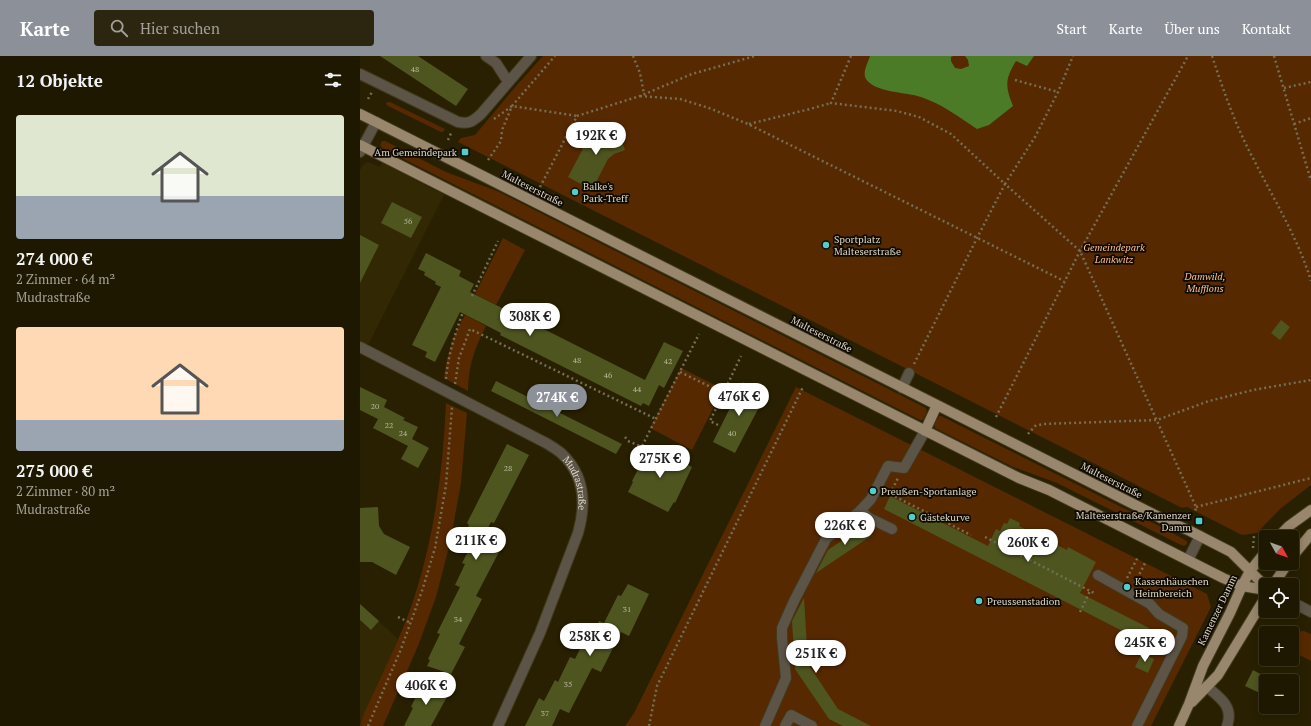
<!DOCTYPE html>
<html lang="de">
<meta charset="utf-8">
<style>
body{margin:0;font-family:"PT Serif",serif;background:#2c2510;color:#f1f3f6;height:100vh;display:flex;flex-direction:column;font-size:15px;white-space:nowrap}
*{box-sizing:border-box;margin:0}
p{font-size:13px;color:#a1a099}
.icon{flex:none;width:22px;height:22px;fill:none;stroke:currentColor;stroke-width:2;stroke-linecap:round;stroke-linejoin:round}
.map{position:relative;flex:1;overflow:hidden}
.side{display:flex;flex-direction:column;background:#1f1801;width:360px}
.side>*{flex:none}
.needle{width:26px;rotate:130deg}
.fabs{position:absolute;left:899px;top:474px;display:grid;gap:8px}
.fabs a{display:grid;place-items:center;width:40px;height:40px;border-radius:4px;background:#1f1801;box-shadow:0 2px 10px #0003,0 0 0 1px #3c3723;font-size:20px}
.price{position:absolute;translate:-50% -34px;padding:0 9px;border-radius:14px;background:#fff;color:#222;font-size:13px;line-height:26px;filter:drop-shadow(0 1px 2px #0008)}
.price::after{content:'';position:absolute;left:50%;top:24px;width:12px;height:9px;margin-left:-6px;background:inherit;clip-path:polygon(0 0,100% 0,50% 100%)}
.price.current{background:#8c9099;color:#fff}
ul{padding:0;list-style:none}
li{display:grid;align-content:center;gap:8px;height:212px;padding:0 16px}
li span{display:grid;place-items:center;height:124px;border-radius:4px;color:#555}
li>.icon{margin-inline-start:auto}
span .icon{width:72px;height:72px;fill:#fffc;stroke-width:1}
li b{font-size:17px}
h2{display:flex;justify-content:space-between;align-items:center;height:48px;padding:0 16px;font-size:17px}
header{display:flex;align-items:center;gap:24px;box-sizing:border-box;height:56px;padding:0 20px;background:#8c9099;color:#fff}
header strong{font-size:19px}
nav{display:flex;gap:22px;margin-inline-start:auto;font-size:14px}
.search{width:280px;height:36px;background:#2c2510;display:flex;align-items:center;gap:10px;box-sizing:border-box;padding:0 14px;border-radius:4px;color:#a1a099;font-size:15px}
main{display:flex;flex:1;min-height:0}
.map>svg:first-child{display:block}
.built{fill:#322904}
.green{fill:#562900}
.water{fill:#4b7b27}
.building{fill:#4f551f}
.lines{fill:none;stroke-linecap:round;stroke-linejoin:round}
.minor-casing{stroke:#423a1d;stroke-width:12}
.major-casing{stroke:#423a1d;stroke-width:12}
.path{stroke:#756e55;stroke-width:2.5;stroke-dasharray:2 3;stroke-linecap:butt}
.minor{stroke:#5d5448;stroke-width:10}
.major{stroke:#98866d;stroke-width:10}
.poi-dot{fill:#53cdcb;stroke:#0e0a02;stroke-width:1.5}
.labels{text-anchor:middle;stroke-width:3.5;stroke-linejoin:round;paint-order:stroke}
.number-label{font-size:8px;fill:#b9b69c}
.poi-label{font-size:10px;fill:#dcd7c6;stroke:#0e0a02;text-anchor:start}
.street-label{font-size:10px;fill:#dcd7c6;stroke:#0e0a02}
.park-label{font-size:10px;font-style:italic;fill:#ffbf93;stroke:#0e0a02}
</style>
<header>
<strong>Karte</strong>
<div class="search"><svg class="icon" aria-label="search" viewBox="0 0 24 24"><circle cx="10" cy="10" r="6"/><path d="M15 15l6 6"/></svg>Hier suchen</div>
<nav><a>Start</a><a>Karte</a><a>Über uns</a><a>Kontakt</a></nav>
</header>
<main>
<section class="side">
<h2>12 Objekte<svg class="icon" aria-label="filters" viewBox="0 0 24 24"><path d="M4 7h16M4 17h16"/><circle cx="9" cy="7" r="2"/><circle cx="15" cy="17" r="2"/></svg></h2>
<ul>
<li><span style="background:linear-gradient(#dfe7d0 65%,#9aa5b1 0)"><svg class="icon" aria-label="home" viewBox="0 0 24 24"><path d="M3 11l9-7 9 7M6 9v11h12V9"/></svg></span><div><b>274 000 €</b><p>2 Zimmer · 64 m²</p><p>Mudrastraße</p></div></li>
<li><span style="background:linear-gradient(#ffd9b3 75%,#9aa5b1 0)"><svg class="icon" aria-label="home" viewBox="0 0 24 24"><path d="M3 11l9-7 9 7M6 9v11h12V9"/></svg></span><div><b>275 000 €</b><p>2 Zimmer · 80 m²</p><p>Mudrastraße</p></div></li>
</ul>
</section>
<div class="map">
<svg width="951" height="670" viewBox="0 0 951 670">
<rect width="100%" height="100%" fill="#292001"/>
<path class="built" d="M 8,106 L 20,111 L 22,107 L 84,139 L 8,289 L 0,285 L 0,114 L 3,109 Z
M 0,548 L 38,583 L 0,669 Z"/>
<path class="green" d="M 183,0 L 951,0 L 951,429 L 920,453 L 897,477 L 882,479 L 827,451 L 822,452 L 98,86 L 101,82 L 115,79 L 156,30 Z
M 27,46 L 30,46 L 85,73 L 83,76 L 81,76 L 28,50 L 26,48 Z
M 22,85 L 25,85 L 86,116 L 137,135 L 566,352 L 567,356 L 563,364 L 560,364 L 22,92 L 20,89 Z
M 143,182 L 165,194 L 136,249 L 115,238 Z
M 105,259 L 126,270 C 114,294 109,308 108,335 L 84,322 C 87,298 93,280 105,259 Z
M 321,312 L 363,333 L 332,394 L 290,372 Z
M 436,331 L 847,538 L 851,551 L 791,670 L 265,670 L 274,657 Z
M 86,347 L 107,357 L 101,427 L 90,487 L 76,541 L 58,590 L 23,670 L 0,670 C 3,658 10,645 15,634 C 29,603 45,571 55,539 C 75,477 83,412 86,347 Z
M 579,360 L 581,360 L 803,472 L 825,484 L 827,486 L 827,488 L 824,490 L 821,489 L 697,427 L 653,411 L 575,372 L 574,368 Z
M 944,575 L 951,578 L 951,605 L 932,595 L 932,577 L 919,577 Z"/>
<path class="water" d="M 510,0 L 593,0 L 591,1 L 591,5 L 595,12 L 601,13 L 609,10 L 608,4 L 605,0 L 674,0 L 667,10 L 656,5 C 645,23 645,30 653,50 L 629,69 L 617,73 C 599,61 582,48 561,41 C 547,36 515,37 506,23 C 502,16 508,7 510,0 Z"/>
<path class="building" d="M 20,0 L 58,0 L 108,33 L 96,50 Z
M 256,68 L 265,94 L 254,98 L 248,103 L 232,134 L 208,121 L 227,85 L 236,76 Z
M 32,146 L 62,161 L 51,182 L 21,167 Z
M 0,179 L 19,189 L 0,227 Z
M 66,197 L 101,215 L 99,220 L 114,228 L 110,236 L 285,324 L 304,286 L 323,295 L 304,332 L 299,329 L 289,350 L 283,347 L 281,350 L 140,279 L 141,277 L 100,256 L 75,306 L 65,301 L 67,296 L 52,289 L 81,231 L 75,228 L 76,226 L 64,219 L 65,216 L 58,213 Z
M 921,264 L 930,271 L 920,284 L 911,277 Z
M 136,325 L 262,388 L 256,398 L 131,335 Z
M 383,326 L 406,338 L 375,397 L 353,386 Z
M 0,331 L 27,344 L 24,351 L 45,362 L 43,364 L 58,371 L 52,383 L 69,392 L 58,412 L 41,403 L 48,390 L 13,372 L 18,363 L 0,354 Z
M 147,388 L 169,399 L 134,467 L 131,466 L 121,485 L 140,494 L 116,540 L 122,543 L 99,588 L 105,591 L 91,618 L 67,610 L 70,604 L 68,603 L 80,578 L 77,577 L 100,531 L 95,529 L 105,508 L 102,507 L 115,482 L 105,477 L 109,469 L 107,467 Z
M 292,391 L 332,411 L 315,447 L 314,446 L 308,456 L 268,436 L 273,426 L 272,425 L 285,400 L 286,401 Z
M 530,440 L 628,490 L 636,473 L 640,475 L 644,467 L 647,468 L 650,462 L 660,467 L 659,470 L 707,494 L 708,491 L 736,506 L 720,537 L 789,572 L 782,585 L 524,453 Z
M 18,451 L 19,470 L 24,478 L 50,491 L 36,519 L 12,506 L 0,506 L 0,452 Z
M 506,468 L 511,480 L 456,517 L 468,494 Z
M 268,528 L 289,538 L 269,580 L 261,576 L 241,616 L 232,612 L 209,657 L 200,653 L 192,670 L 165,670 L 179,642 L 184,645 L 195,624 L 198,626 L 210,601 L 215,603 L 229,575 L 233,577 L 239,565 L 244,567 L 258,539 L 261,540 Z
M 444,542 L 448,608 L 478,653 L 511,670 L 483,670 L 469,663 L 435,613 L 432,565 Z
M 0,548 L 19,565 L 11,574 L 0,564 Z
M 782,597 L 794,603 L 788,617 L 775,611 Z
M 893,614 L 906,621 L 906,640 L 885,630 Z
M 63,626 L 88,639 L 71,670 L 44,670 L 53,652 L 51,651 Z"/>
<g class="lines">
<defs>
<g id="minor">
<path d="M 126,0 L 136,7 L 145,21 L 149,25"/>
<path d="M 0,18 L 98,66 C 109,68 112,66 121,58 L 171,0"/>
<path d="M 0,96 L 16,66"/>
<path id="s1" d="M 0,291 L 186,387 C 191,390 196,393 201,397 C 225,419 226,449 218,477 L 180,577 L 138,670"/>
<path d="M 542,332 L 549,317"/>
<path d="M 500,455 L 511,463 L 532,473"/>
<path d="M 828,504 L 840,480"/>
<path d="M 738,519 L 790,548 L 799,558 L 823,572 L 822,580 L 777,670"/>
<path d="M 932,546 L 951,556"/>
<path d="M 846,630 C 860,642 874,650 867,670"/>
<path d="M 405,670 L 426,622 L 422,582 L 422,572 L 434,545 L 466,483 L 500,455 L 511,443 L 528,410 L 544,412 L 565,375"/>
<path d="M 425,670 L 431,659 L 452,670"/>
</g>
<path id="major" d="M 0,58 L 801,462 L 830,475 L 871,496 L 906,531
M 0,89 L 659,422 L 689,434 L 863,522 L 882,530 L 906,534
M 565,375 L 577,349
M 918,481 L 929,470 L 951,454
M 932,501 L 951,478
M 913,529 L 928,507
M 832,646 L 858,619 L 906,540
M 819,670 L 829,648 L 843,610 L 870,557 L 882,530 L 890,515 L 906,495"/>
</defs>
<use href="#minor" class="minor-casing"/>
<use href="#major" class="major-casing"/>
<path class="path" d="M 273,0 L 280,17 L 284,38
M 491,0 L 471,47 L 537,55 L 559,61 L 591,78 L 645,128 L 675,81 L 698,36 L 713,0
M 852,0 C 864,36 876,71 894,104 C 914,144 938,182 951,225
M 914,0 L 951,125
M 655,24 L 698,36
M 924,32 L 951,26
M 280,40 L 320,43 L 349,52 L 388,68 L 704,225
M 8,43 L 12,36
M 134,63 L 152,50 L 217,60
M 389,68 L 450,53 L 471,47
M 934,68 L 951,62
M 88,84 L 92,75
M 128,104 L 141,85 L 142,74 L 152,50 L 195,0
M 180,131 L 217,60 L 280,40 L 332,18 L 395,0
M 112,240 L 138,185
M 554,308 L 617,182 L 645,128 L 720,195 L 836,451 L 835,457
M 320,316 L 363,337
M 86,323 C 88,299 95,278 103,256
M 95,328 L 99,302 L 110,273 L 296,363
M 636,361 L 720,195 L 828,0
M 358,369 L 350,365 L 381,300
M 668,378 L 675,370 L 683,368 L 797,364 L 849,345 L 893,334 L 951,324
M 265,381 L 268,385 L 282,391
M 273,401 L 278,398 L 339,278
M 526,436 L 611,479
M 530,438 L 538,422
M 836,451 L 951,422
M 625,481 L 736,538
M 893,492 L 894,480
M 767,522 L 778,501
M 775,527 L 786,505
M 720,556 L 730,535
M 38,561 L 51,567
M 8,670 L 41,593 L 62,535 L 75,492 L 86,429 L 92,351
M 289,670 L 297,630 L 443,331"/>
<use href="#minor" class="minor"/>
<use href="#major" class="major"/>
</g>
<g class="poi-dot">
<rect x="101" y="92" width="8" height="8" rx="2"/>
<circle cx="215" cy="136" r="4"/>
<circle cx="466" cy="189" r="4"/>
<circle cx="513" cy="435" r="4"/>
<circle cx="552" cy="461" r="4"/>
<rect x="835" y="461" width="8" height="8" rx="2"/>
<circle cx="767" cy="531" r="4"/>
<circle cx="619" cy="545" r="4"/>
</g>
<g class="labels">
<g class="number-label">
<text x="55" y="16">48</text>
<text x="48" y="168">56</text>
<text x="217" y="307">48</text>
<text x="308" y="308">42</text>
<text x="248" y="322">46</text>
<text x="277" y="336">44</text>
<text x="15" y="353">20</text>
<text x="29" y="372">22</text>
<text x="43" y="380">24</text>
<text x="372" y="380">40</text>
<text x="148" y="415">28</text>
<text x="267" y="556">31</text>
<text x="98" y="566">34</text>
<text x="208" y="631">35</text>
<text x="185" y="660">37</text>
</g>
<g class="poi-label">
<text x="97" y="100" text-anchor="end">Am Gemeindepark</text>
<text x="223" y="134">Balke's<tspan x="223" dy="12">Park-Treff</tspan></text>
<text x="474" y="187">Sportplatz<tspan x="474" dy="12">Malteserstraße</tspan></text>
<text x="521" y="439">Preußen-Sportanlage</text>
<text x="831" y="463" text-anchor="end">Malteserstraße/Kamenzer<tspan x="831" dy="12">Damm</tspan></text>
<text x="560" y="465">Gästekurve</text>
<text x="775" y="529">Kassenhäuschen<tspan x="775" dy="12">Heimbereich</tspan></text>
<text x="627" y="549">Preussenstadion</text>
</g>
<g class="street-label">
<text transform="translate(173 132) rotate(27)" y="4">Malteserstraße</text>
<text transform="translate(462 278) rotate(27)" y="4">Malteserstraße</text>
<text transform="translate(752 424) rotate(27)" y="4">Malteserstraße</text>
<text dy="4" stroke="none"><textPath href="#s1" startOffset="262">Mudrastraße</textPath></text>
<text transform="translate(857 554) rotate(-64)" y="4">Kamenzer Damm</text>
</g>
<g class="park-label">
<text x="754" y="195">Gemeindepark<tspan x="754" dy="12">Lankwitz</tspan></text>
<text x="845" y="224">Damwild,<tspan x="845" dy="12">Mufflons</tspan></text>
</g>
</g>
</svg>
<div class="fabs">
<a><svg class="needle" viewBox="-14 -14 28 28"><path d="M0-13l5 13h-10z" fill="#e53935"/><path d="M0 13l5-13h-10z" fill="#a1a099"/></svg></a>
<a><svg class="icon" aria-label="locate" viewBox="0 0 24 24"><circle cx="12" cy="12" r="6"/><path d="M12 2v4M12 18v4M2 12h4M18 12h4"/></svg></a>
<a>+</a>
<a>−</a>
</div>
<b class="price" style="left:236px;top:100px">192K €</b>
<b class="price" style="left:170px;top:281px">308K €</b>
<b class="price" style="left:379px;top:361px">476K €</b>
<b class="price current" style="left:197px;top:362px">274K €</b>
<b class="price" style="left:300px;top:423px">275K €</b>
<b class="price" style="left:485px;top:490px">226K €</b>
<b class="price" style="left:116px;top:505px">211K €</b>
<b class="price" style="left:668px;top:507px">260K €</b>
<b class="price" style="left:230px;top:601px">258K €</b>
<b class="price" style="left:785px;top:607px">245K €</b>
<b class="price" style="left:456px;top:618px">251K €</b>
<b class="price" style="left:66px;top:650px">406K €</b>
</div>
</main>
